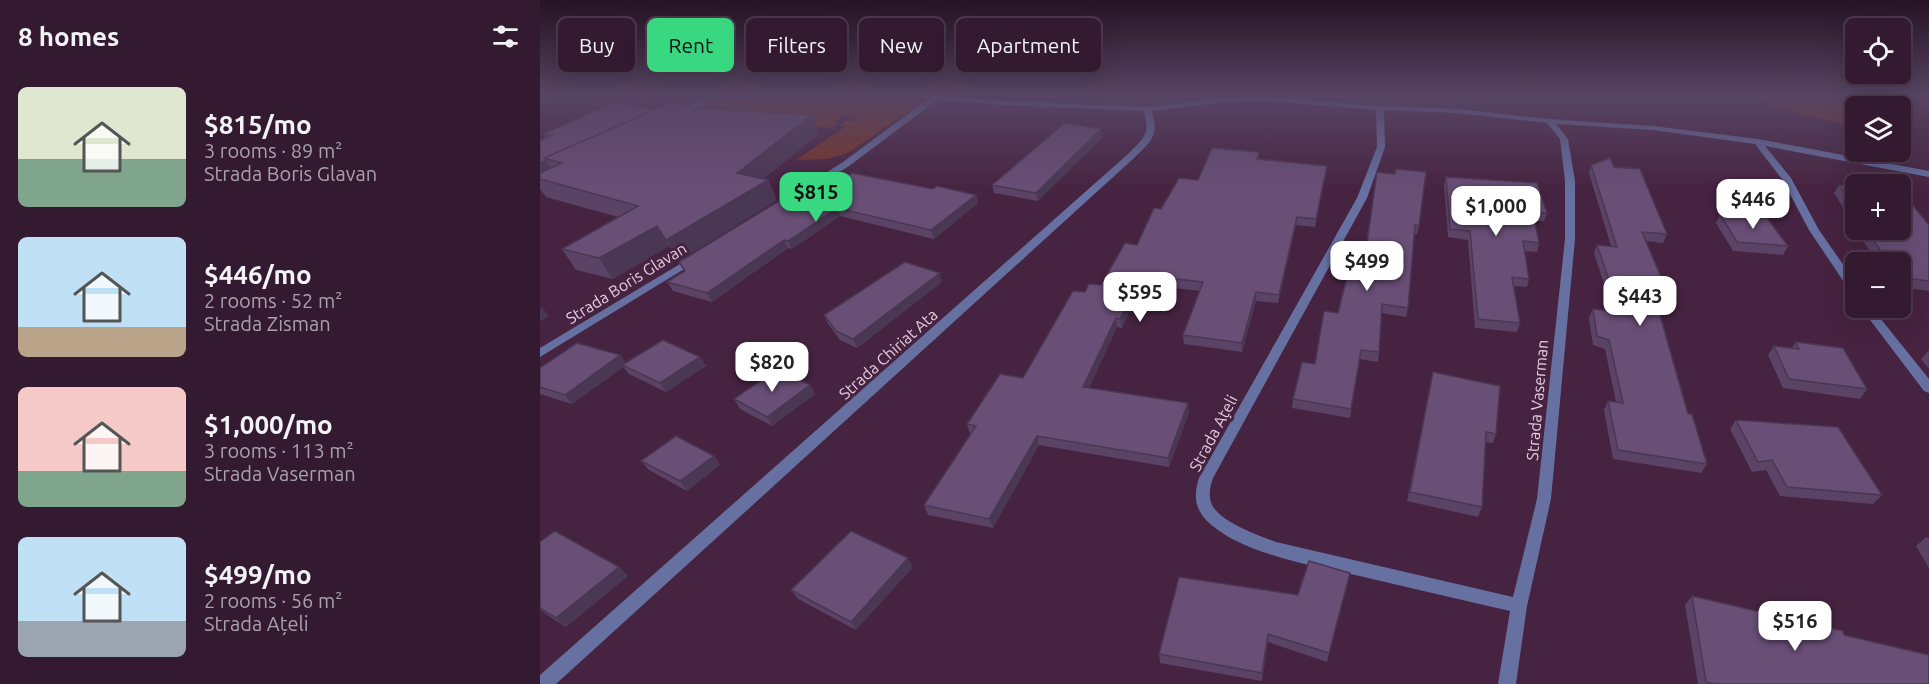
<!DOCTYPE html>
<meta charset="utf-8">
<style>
body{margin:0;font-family:Ubuntu,sans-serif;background:#3f273c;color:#f1f3f6;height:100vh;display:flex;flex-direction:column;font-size:22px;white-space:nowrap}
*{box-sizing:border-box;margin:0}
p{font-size:20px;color:#a9a1ab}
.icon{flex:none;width:33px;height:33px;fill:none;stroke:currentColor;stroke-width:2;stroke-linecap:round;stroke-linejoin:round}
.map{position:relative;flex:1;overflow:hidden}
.sheet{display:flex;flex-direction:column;background:#341a30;width:540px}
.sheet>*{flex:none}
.top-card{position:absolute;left:18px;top:18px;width:570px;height:54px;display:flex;gap:12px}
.fabs{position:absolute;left:1305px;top:18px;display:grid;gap:12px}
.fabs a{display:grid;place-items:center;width:66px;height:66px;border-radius:9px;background:#341a30;box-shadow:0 6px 24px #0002,0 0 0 2px #4e384c;font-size:30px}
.price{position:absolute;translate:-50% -51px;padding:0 14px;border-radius:12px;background:#fff;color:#222;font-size:20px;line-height:39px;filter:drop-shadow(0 2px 3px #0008)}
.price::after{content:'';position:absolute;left:50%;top:36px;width:18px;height:14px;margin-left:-9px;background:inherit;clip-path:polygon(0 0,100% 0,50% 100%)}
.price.current{background:#38d880;color:#111}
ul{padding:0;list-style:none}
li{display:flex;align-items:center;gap:18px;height:150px;padding:0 18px}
li span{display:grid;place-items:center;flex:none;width:168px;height:120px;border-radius:9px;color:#555}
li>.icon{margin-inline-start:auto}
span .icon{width:72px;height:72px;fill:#fffc;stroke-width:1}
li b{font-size:26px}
h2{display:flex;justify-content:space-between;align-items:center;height:72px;padding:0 18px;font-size:26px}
.tag{padding:0 21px;border-radius:9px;background:#341a30;box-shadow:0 6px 24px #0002,0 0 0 2px #4e384c;font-size:21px;line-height:54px}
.tag.current{background:#38d880;color:#111}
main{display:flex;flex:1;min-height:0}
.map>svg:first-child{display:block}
.green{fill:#783425}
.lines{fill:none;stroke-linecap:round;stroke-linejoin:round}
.minor{fill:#6671a2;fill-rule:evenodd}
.wall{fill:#5a4365}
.shaded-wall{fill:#4a3753}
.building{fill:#694e76;stroke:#4a3753;stroke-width:1.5}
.labels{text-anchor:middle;stroke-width:6;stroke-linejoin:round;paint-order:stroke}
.street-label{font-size:16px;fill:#e5cee0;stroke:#462340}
</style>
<main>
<section class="sheet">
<h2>8 homes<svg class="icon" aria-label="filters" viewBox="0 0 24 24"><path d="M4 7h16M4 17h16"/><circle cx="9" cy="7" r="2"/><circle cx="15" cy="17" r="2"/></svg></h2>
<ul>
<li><span style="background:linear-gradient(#dfe7d0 60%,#7fa58c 0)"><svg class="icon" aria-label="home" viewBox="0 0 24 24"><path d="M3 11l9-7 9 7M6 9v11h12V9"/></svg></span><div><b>$815/mo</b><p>3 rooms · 89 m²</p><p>Strada Boris Glavan</p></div></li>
<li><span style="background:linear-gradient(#bfe0f5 75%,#b9a48a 0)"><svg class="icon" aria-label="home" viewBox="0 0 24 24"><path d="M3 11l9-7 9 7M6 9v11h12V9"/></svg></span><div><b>$446/mo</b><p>2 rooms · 52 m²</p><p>Strada Zisman</p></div></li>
<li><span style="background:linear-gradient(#f6c9c9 70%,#7fa58c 0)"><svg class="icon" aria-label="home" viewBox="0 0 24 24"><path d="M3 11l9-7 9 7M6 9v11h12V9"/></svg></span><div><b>$1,000/mo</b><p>3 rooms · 113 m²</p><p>Strada Vaserman</p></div></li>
<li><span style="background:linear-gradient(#bfe0f5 70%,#9aa5b1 0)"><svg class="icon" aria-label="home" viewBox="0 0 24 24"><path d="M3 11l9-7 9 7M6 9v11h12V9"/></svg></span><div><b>$499/mo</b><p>2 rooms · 56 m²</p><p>Strada Ațeli</p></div></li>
</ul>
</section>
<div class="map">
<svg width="1389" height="684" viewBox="0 0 1389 684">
<rect width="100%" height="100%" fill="#462340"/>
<path class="green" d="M 180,95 L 309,95 L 379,99 L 382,102 L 308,153 L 288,159 L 256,160 L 305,127 L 300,126 L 305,121 L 310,122 L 317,116 L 305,115 L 295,121 L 298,122 L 291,128 L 144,117 Z
M 1223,95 L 1300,95 L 1315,108 L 1315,128 L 1232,106 Z"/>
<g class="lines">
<path class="minor" d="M 169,95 L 179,95 L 143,116 L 136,114 Z
M 367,95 L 402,95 L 463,101 L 606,107 L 686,98 L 728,97 L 840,106 L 917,109 L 1009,119 L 1113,126 L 1218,139 L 1389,171 L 1389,177 L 1225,146 L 1251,178 L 1279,230 L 1316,283 L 1316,295 L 1312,294 L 1269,230 L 1242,179 L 1215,144 L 1113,130 L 1016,124 L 1028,139 L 1035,181 L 1035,239 L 1011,499 L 987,606 L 976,684 L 958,684 L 970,611 C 922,600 875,589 828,578 C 781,567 700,555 666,520 C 654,507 654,494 659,478 L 817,198 L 837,147 L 836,110 L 728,101 L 686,102 L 611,111 C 621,135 610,142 594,158 L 16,684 L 0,684 L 0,675 L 588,154 C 603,139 612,133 603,111 L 463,105 L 397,100 L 309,166 L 244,207 L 238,207 L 238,203 L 303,162 L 388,99 L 371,97 ZM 844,110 L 917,113 L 1007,123 L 1020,139 L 1025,181 L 1025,239 L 997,499 L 973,597 L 736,542 C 718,535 672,520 670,498 C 669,491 671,484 673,478 L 827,198 L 845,147 Z
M 155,255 L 159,256 L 160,258 L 159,260 L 0,357 L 0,348 Z
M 1321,308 L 1332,308 L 1389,379 L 1389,393 L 1384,391 Z"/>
</g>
<path class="wall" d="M 114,110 L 279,134 L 223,179 L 228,180 L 237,200 L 138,261 L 129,246 L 73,279 L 36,270 L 22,249 L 78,217 L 6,197 L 0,189 L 0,173 L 2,173 L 0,172 L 0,140 L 6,138 L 3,134 Z
M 562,137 L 498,201 L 454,193 L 452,185 Z
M 719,152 L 719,159 L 786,174 L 775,227 L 756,225 L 738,303 L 716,301 L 702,352 L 644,344 L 643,335 L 660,291 L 601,284 L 582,328 L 577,327 L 549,388 L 649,413 L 629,467 L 499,445 L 453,528 L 388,515 L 384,505 L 431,434 L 430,434 L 427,424 L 483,378 L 545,292 L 561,285 L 597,245 L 621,209 L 658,180 Z
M 1051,165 L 1074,167 L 1127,234 L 1123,243 L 1106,241 L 1124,284 L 1120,293 L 1114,292 L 1148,414 L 1167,464 L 1161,473 L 1073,459 L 1064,410 L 1068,401 L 1076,402 L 1065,349 L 1053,345 L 1049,318 L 1053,309 L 1073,311 L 1054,253 L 1057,245 L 1071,246 L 1049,173 Z
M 837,172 L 879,226 L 877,234 L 874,234 L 868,308 L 866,317 L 842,313 L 839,352 L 838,362 L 820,359 L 810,418 L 752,408 L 753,399 L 775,364 L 798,313 L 823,271 Z
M 906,177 L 1007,213 L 1004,221 L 995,221 L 999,243 L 997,252 L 984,251 L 989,279 L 987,287 L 974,286 L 980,323 L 977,332 L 935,328 L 928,240 L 908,237 L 904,185 Z
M 1299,185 L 1316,187 L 1316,228 L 1294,193 Z
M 393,189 L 436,195 L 438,203 L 394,239 L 300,216 L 252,249 L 248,248 L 172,302 L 133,291 L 127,282 L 271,200 Z
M 1180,214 L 1248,246 L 1243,255 L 1193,251 L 1176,223 Z
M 1389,225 L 1389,291 L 1360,287 L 1360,262 L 1337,262 L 1316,230 L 1360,230 Z
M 402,282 L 317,348 L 300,340 L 288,324 L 284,315 Z
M 1256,342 L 1327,389 L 1320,399 L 1243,388 L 1228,355 L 1234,346 L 1252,348 Z
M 1389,350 L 1389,369 L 1381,359 Z
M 80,355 L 86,363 L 160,357 L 166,366 L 126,392 L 89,374 L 83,367 L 32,404 L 0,394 L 0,368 Z
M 891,382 L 956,434 L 953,443 L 945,442 L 942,507 L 938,517 L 867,501 Z
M 270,385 L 275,394 L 232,426 L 200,409 L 194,399 Z
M 1196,420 L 1342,495 L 1333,504 L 1240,496 L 1226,470 L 1212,472 L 1190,429 Z
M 174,456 L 180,465 L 147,491 L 109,470 L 101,461 Z
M 1386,537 L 1389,538 L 1389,568 L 1376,546 Z
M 0,542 L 79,567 L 88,576 L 26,627 L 0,610 Z
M 373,567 L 316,630 L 258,599 L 251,590 Z
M 810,573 L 787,662 L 728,642 L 722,681 L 620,663 L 619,654 Z
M 1152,596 L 1304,635 L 1389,684 L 1158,684 L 1145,605 Z"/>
<path class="shaded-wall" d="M 272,115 L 279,134 L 206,193 L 197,173 Z
M 561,129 L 562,137 L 498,201 L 496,193 Z
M 6,160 L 11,168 L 2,173 L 0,170 L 0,163 Z
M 787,166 L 786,174 L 775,227 L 776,219 Z
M 228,180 L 237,200 L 138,261 L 126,240 Z
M 436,195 L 438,203 L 394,239 L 391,230 Z
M 297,208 L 300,216 L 252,249 L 248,241 Z
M 757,217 L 756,225 L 738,303 L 739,295 Z
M 117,226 L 129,246 L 73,279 L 59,258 Z
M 244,240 L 248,248 L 172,302 L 167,293 Z
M 400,273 L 402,282 L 317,348 L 313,339 Z
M 601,275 L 601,284 L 582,328 L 580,319 Z
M 716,292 L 716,301 L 702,352 L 702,343 Z
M 2,307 L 9,316 L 0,321 L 0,308 Z
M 576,318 L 577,327 L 545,396 L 543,387 Z
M 80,355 L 87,364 L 82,365 L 83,367 L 32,404 L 25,395 Z
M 160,357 L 166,366 L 126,392 L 120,383 Z
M 270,385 L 275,394 L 232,426 L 227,417 Z
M 648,403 L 649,413 L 629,467 L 628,458 Z
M 497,436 L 499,445 L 453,528 L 449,519 Z
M 174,456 L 180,465 L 147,491 L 140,481 Z
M 368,558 L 373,567 L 316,630 L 311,622 Z
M 79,567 L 88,576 L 26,627 L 16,618 Z
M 810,573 L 808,582 L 787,662 L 789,653 Z
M 728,634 L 728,642 L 722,681 L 722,673 Z"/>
<path class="building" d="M 73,103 L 114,110 L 4,158 L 6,160 L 0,163 L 0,140 L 12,135 L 3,134 Z
M 130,103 L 163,108 L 272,115 L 197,173 L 228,180 L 126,240 L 117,226 L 59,258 L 22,249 L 98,206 L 0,179 L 0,173 L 22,163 L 4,158 Z
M 525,123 L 561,129 L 496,193 L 452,185 Z
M 672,148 L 719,152 L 717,159 L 787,166 L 776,219 L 757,217 L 739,295 L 716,292 L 702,343 L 643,335 L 663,282 L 601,275 L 580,319 L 576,318 L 543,387 L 648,403 L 628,458 L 497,436 L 449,519 L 384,505 L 436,426 L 427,424 L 460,374 L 483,378 L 533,291 L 545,292 L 549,284 L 561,285 L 585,243 L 597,245 L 614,208 L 621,209 L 639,178 L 658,180 Z
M 1070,158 L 1074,167 L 1100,169 L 1127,234 L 1102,232 L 1124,284 L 1111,283 L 1148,414 L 1152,414 L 1167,464 L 1078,450 L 1068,401 L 1083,403 L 1069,340 L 1057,336 L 1053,309 L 1080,312 L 1057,245 L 1077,247 L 1051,165 Z
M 856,169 L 886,172 L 879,226 L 875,225 L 868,308 L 842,304 L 839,352 L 821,350 L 811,409 L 753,399 L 762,362 L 775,364 L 784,311 L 798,313 L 809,269 L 823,271 L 837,172 L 855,174 Z
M 312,173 L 393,189 L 397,186 L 436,195 L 391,230 L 297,208 L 248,241 L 244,240 L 167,293 L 127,282 L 145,271 L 139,262 L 249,195 L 271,200 Z
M 906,177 L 997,183 L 1007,213 L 993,212 L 999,243 L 983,241 L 989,279 L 972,277 L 980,323 L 938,319 L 930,231 L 910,229 Z
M 1299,185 L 1316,187 L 1316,211 Z
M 1360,192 L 1363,193 L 1389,225 L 1389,281 L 1365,278 L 1360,271 L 1360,262 L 1348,262 L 1327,230 L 1360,230 Z
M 1180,214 L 1227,218 L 1248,246 L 1197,242 Z
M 365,262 L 400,273 L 313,339 L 296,331 L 284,315 Z
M 123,340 L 160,357 L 120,383 L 82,365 Z
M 1256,342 L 1303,348 L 1327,389 L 1249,379 L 1234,346 L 1259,349 Z
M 37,343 L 80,355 L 25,395 L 0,387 L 0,368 Z
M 238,369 L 270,385 L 227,417 L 194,399 Z
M 893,372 L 960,386 L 956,434 L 946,432 L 942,507 L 870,492 Z
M 1196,420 L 1298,427 L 1342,495 L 1247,487 L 1232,460 L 1218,462 Z
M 136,436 L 174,456 L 140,481 L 101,461 Z
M 15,531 L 79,567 L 16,618 L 0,608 L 0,542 Z
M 311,531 L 368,558 L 311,622 L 251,590 Z
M 769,561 L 810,573 L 789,653 L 728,634 L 722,673 L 619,654 L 639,577 L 758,595 Z
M 1152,596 L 1303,631 L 1304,635 L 1389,655 L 1389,684 L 1175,684 L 1166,682 Z"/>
<linearGradient id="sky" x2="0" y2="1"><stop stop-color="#261323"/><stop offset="0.5" stop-color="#574564"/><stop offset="1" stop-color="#574564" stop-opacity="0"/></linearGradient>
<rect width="1389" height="191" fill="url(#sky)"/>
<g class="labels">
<g class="street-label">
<text transform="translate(86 283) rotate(-32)" y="6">Strada Boris Glavan</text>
<text transform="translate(348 354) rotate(-42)" y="6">Strada Chiriat Ata</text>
<text transform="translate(997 400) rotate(-85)" y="6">Strada Vaserman</text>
<text transform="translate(673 433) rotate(-62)" y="6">Strada Ațeli</text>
</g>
</g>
</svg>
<div class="fabs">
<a><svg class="icon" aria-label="locate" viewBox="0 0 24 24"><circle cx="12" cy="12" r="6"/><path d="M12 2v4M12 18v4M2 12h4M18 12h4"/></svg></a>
<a><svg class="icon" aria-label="layers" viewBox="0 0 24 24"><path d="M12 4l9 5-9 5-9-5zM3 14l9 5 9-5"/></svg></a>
<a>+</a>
<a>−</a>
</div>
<b class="price current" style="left:276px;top:223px">$815</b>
<b class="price" style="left:1213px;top:230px">$446</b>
<b class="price" style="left:956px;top:237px">$1,000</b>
<b class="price" style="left:827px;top:292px">$499</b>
<b class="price" style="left:600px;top:323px">$595</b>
<b class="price" style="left:1100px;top:327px">$443</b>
<b class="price" style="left:232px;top:393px">$820</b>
<b class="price" style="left:1255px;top:652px">$516</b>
<div class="top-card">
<a class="tag">Buy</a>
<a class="tag current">Rent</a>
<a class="tag">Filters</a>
<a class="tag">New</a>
<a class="tag">Apartment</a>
</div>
</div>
</main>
